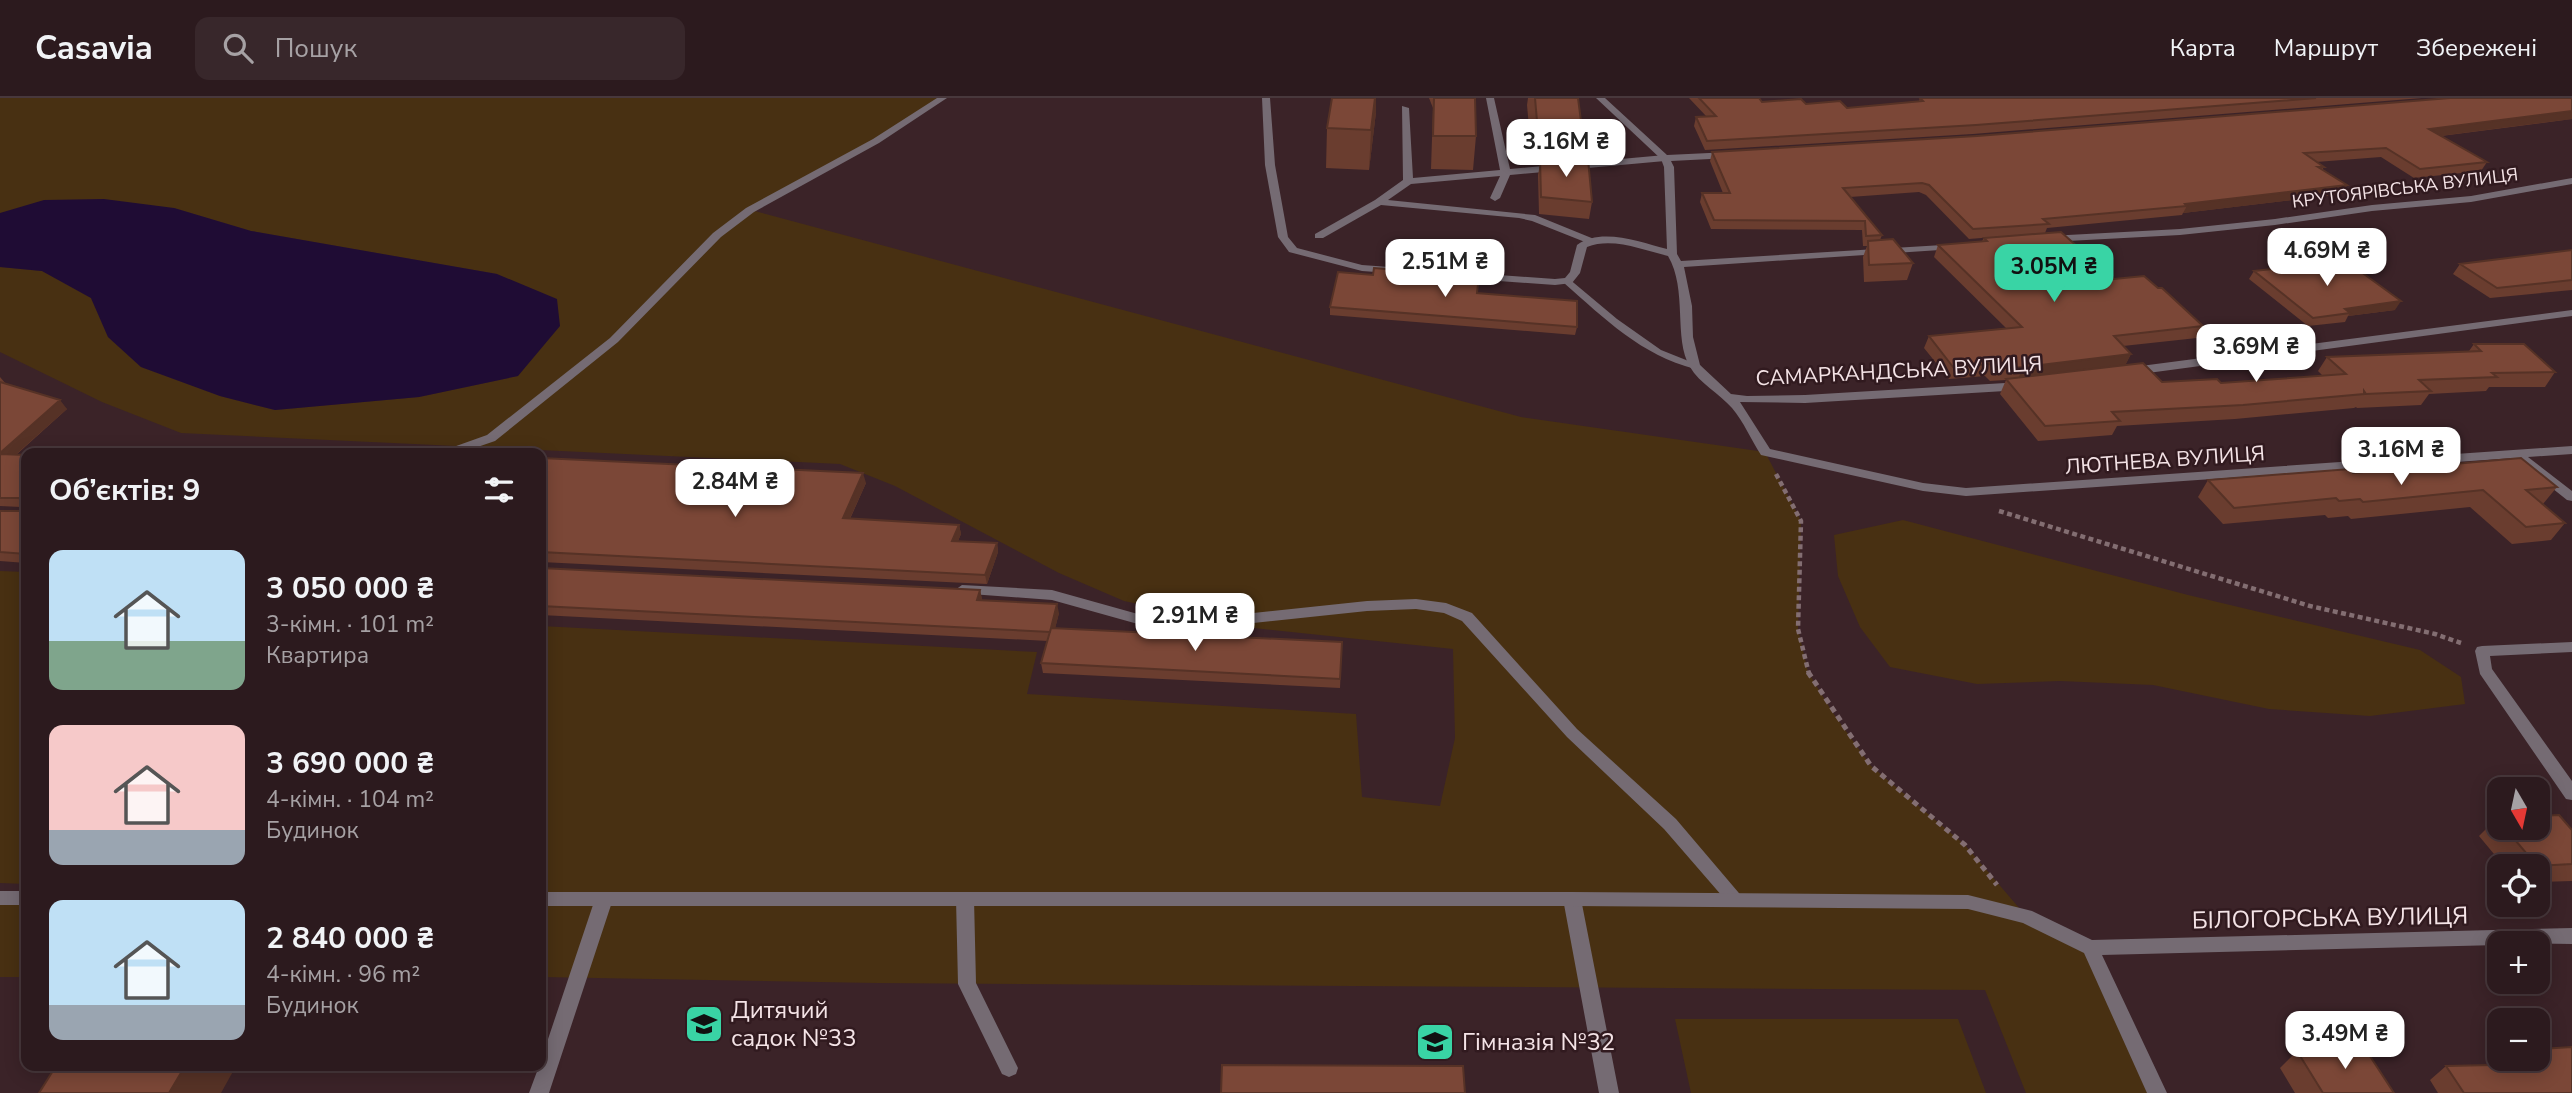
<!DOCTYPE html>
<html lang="uk">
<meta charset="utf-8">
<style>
body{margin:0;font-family:"Nunito Sans",sans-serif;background:#38272b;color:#f1f3f6;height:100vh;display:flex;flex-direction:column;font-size:26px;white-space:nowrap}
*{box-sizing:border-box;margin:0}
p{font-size:23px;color:#a6a1a4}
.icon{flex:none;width:38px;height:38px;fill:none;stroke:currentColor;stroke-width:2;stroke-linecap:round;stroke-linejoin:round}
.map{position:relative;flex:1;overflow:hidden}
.side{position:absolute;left:21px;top:350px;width:525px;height:623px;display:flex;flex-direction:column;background:#2c1a1e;border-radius:14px;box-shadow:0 4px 18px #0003,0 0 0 2px #48383c}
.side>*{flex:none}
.needle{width:46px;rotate:171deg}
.tools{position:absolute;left:2487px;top:679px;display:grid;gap:14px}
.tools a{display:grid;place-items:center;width:63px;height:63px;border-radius:14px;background:#2c1a1e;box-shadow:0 4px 18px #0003,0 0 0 2px #48383c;font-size:35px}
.price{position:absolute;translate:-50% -60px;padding:0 16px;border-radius:14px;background:#fff;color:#222;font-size:23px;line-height:46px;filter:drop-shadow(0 2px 4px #0008)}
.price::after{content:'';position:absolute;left:50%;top:42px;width:21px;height:16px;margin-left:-10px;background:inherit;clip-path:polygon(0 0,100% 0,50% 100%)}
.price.on{background:#39d4a5;color:#111}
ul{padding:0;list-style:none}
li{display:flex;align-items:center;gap:21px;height:175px;padding:0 28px}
li span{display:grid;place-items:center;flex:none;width:196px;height:140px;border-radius:14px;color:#555}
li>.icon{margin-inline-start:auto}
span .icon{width:84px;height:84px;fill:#fffc;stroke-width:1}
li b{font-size:30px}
h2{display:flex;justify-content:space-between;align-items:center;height:84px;padding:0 28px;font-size:30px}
header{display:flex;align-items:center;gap:42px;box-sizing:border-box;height:98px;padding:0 35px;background:#2c1a1e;border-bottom:2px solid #48383c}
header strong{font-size:33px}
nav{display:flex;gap:38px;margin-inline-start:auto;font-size:24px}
.search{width:490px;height:63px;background:#38272b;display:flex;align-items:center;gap:18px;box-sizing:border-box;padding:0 24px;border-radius:14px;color:#a6a1a4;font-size:26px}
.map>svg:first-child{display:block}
.green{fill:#483012}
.water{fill:#1f0c34}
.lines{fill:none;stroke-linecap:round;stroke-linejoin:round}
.path-far1{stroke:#836e72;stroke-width:4.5;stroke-dasharray:5 3.5;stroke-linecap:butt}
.path{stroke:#836e72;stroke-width:5;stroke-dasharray:6 4.5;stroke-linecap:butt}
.service{fill:#756b73;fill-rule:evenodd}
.minor{fill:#756b73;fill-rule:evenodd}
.wall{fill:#6a3d2f}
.shaded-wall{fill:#563226}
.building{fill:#7b4737;stroke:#563226;stroke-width:2}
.labels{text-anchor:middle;stroke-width:5;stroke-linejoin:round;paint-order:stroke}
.far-street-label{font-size:18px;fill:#f4e3e6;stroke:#311a1f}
.street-label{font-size:21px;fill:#f4e3e6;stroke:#311a1f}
.near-street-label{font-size:24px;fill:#f4e3e6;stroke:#311a1f}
.near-poi-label{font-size:24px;fill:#f4e3e6;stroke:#311a1f;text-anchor:start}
</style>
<header>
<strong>Casavia</strong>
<div class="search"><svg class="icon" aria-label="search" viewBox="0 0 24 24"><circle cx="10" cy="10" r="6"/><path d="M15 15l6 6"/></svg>Пошук</div>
<nav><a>Карта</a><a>Маршрут</a><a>Збережені</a></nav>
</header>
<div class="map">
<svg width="2572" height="995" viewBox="0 0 2572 995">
<rect width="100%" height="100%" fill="#3b2328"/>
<path class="green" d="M 0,0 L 943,0 L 876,43 L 751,112 L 1521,319 L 1765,354 L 1801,423 L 1798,531 L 1808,574 L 1833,615 L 1871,668 L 1965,747 L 2026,818 L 2090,850 L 2157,995 L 2026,995 L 1985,892 L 877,885 L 541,879 L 541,801 L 569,800 L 541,799 L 541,528 L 1037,554 L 1027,596 L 1356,616 L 1362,699 L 1440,708 L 1455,640 L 1453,551 L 1254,530 L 1124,503 L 1059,475 L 895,388 L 840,366 L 181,335 L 102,304 L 0,254 L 0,169 L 42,173 L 91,200 L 108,239 L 141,269 L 220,298 L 275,312 L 419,299 L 518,278 L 497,176 L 251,133 L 174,110 L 0,134 Z
M 1903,422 L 2188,497 L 2420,552 L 2461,579 L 2465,606 L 2370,618 L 2269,611 L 2153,587 L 2060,583 L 1977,586 L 1890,569 L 1860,529 L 1838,478 L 1834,437 Z
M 0,473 L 26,474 L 26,786 L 0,785 Z
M 0,800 L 26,800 L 26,879 L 0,879 Z
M 1675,921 L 1958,921 L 1986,995 L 1691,995 Z"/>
<path class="water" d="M 104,101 L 174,110 L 251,133 L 497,176 L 557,201 L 560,228 L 518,278 L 419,299 L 275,312 L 220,298 L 141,269 L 108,239 L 91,200 L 42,173 L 0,169 L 0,115 L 44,102 Z"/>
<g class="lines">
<path class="path-far1" d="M 1776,376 L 1801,423 L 1798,531 L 1809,576
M 1999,413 L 2310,508 L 2435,536 L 2461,545"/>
<path class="path" d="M 1808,574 L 1871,668 L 1965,747 L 1997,787"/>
<path class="service" d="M 937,0 L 947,0 L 879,45 L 754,114 L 721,139 L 618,244 L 495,343 L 460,355 L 443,355 L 445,352 L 487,337 L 610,240 L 713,135 L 746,110 L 873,41 Z
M 1486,0 L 1494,0 L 1510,71 L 1665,57 L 1670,60 L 1665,63 L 1510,77 L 1500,100 L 1495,103 L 1490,100 L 1500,78 L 1411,86 L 1388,102 L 1535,117 L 1594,141 L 1594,145 L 1590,146 L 1532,123 L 1519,120 L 1381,107 L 1323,140 L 1315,140 L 1315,136 L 1375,102 L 1403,82 L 1402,8 L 1409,10 L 1413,80 L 1500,72 Z
M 1568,180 L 1617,221 L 1661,252 L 1701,268 L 1695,271 C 1641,257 1605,221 1564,185 L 1564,181 Z
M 962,487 L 1052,492 L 1145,518 L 1188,522 L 1367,503 L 1416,501 L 1446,505 L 1472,515 L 1577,631 L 1676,721 L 1744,801 L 1741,806 L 1735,808 L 1729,806 L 1664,731 L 1567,639 L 1462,523 L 1444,515 L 1416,511 L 1367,513 L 1188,532 L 1145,528 L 1052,502 L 957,495 L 955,492 Z
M 604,794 L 610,796 L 613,801 L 549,995 L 529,995 L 539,968 L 541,968 L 541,962 L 595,801 L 598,796 Z
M 965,794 L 971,796 L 974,801 L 976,885 L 1018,970 L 1016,976 L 1009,979 L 1002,976 L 958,886 L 956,801 L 959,796 Z
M 1572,794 L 1578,796 L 1581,801 L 1619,995 L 1599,995 L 1563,801 L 1566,796 Z"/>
<path class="minor" d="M 1262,0 L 1270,0 L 1275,67 L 1288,139 L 1297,150 L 1362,167 L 1555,181 L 1565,180 L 1570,174 L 1577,147 C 1601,129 1640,144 1667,151 L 1664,69 L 1661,61 L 1596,0 L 1605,0 L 1667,57 L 1730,54 L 1735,57 L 1730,60 L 1671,63 L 1674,69 L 1677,156 L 1681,163 L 1959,146 L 1959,150 L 1955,151 L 1684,169 L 1692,208 L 1693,239 L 1700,267 L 1731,296 L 1747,298 L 1805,297 L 2022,284 L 2028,288 L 2022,292 L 1805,305 L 1740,304 L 1770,351 L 1923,385 L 1966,390 L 2572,348 L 2572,356 L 2528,359 L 2572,393 L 2572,403 L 2567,402 L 2514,360 L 1966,398 L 1923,393 L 1761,357 C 1751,342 1744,324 1732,310 C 1720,296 1699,285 1690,269 C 1673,240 1688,192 1668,158 C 1642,152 1613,139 1587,149 L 1580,175 L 1572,185 L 1555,187 L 1362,173 L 1289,154 L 1278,139 L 1265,67 Z
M 2572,80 L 2572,86 L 2471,104 L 2372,113 L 2275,127 L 2180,137 L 2049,144 L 2044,141 L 2049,138 L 2180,131 L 2275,121 L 2372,107 L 2471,98 Z
M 2572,212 L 2572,218 L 2133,277 L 2127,273 L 2133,269 Z
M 2572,544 L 2572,554 L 2490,558 L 2492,571 L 2572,683 L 2572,702 L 2566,701 L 2480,576 L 2475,553 L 2477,549 L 2482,548 Z
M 0,793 L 26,793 L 26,807 L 0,807 Z
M 541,794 L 1572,794 L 1968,797 L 2032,813 L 2092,842 L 2572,830 L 2572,846 L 2499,845 L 2499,847 L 2102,857 L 2167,995 L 2147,995 L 2084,855 L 2023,825 L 1968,811 L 1572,808 L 541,808 Z"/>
</g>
<path class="wall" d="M 1429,0 L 1475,0 L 1476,38 L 1473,72 L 1431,71 L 1433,10 Z
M 1528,0 L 1578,0 L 1581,23 L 1575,58 L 1592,104 L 1589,121 L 1539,116 L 1538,77 L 1540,66 L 1538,66 L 1538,63 L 1532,63 L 1527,7 Z
M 1689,0 L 1759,0 L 1762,4 L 1806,6 L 1847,10 L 1919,3 L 1920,0 L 2422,0 L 1973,36 L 1705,52 L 1694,28 L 1696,19 L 1706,18 Z
M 1376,14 L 1369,72 L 1326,70 L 1327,30 Z
M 2572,21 L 2441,38 L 2487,64 L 2481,73 L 2414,80 L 2381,59 L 2316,64 L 2324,69 L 2322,72 L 2347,87 L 2342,96 L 2183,115 L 2182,117 L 2047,130 L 2045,135 L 1969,141 L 1926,97 L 1919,94 L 1850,99 L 1882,137 L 1880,142 L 1913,165 L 1907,182 L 1864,184 L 1863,159 L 1867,148 L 1863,148 L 1862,132 L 1711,131 L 1700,104 L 1702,95 L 1723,95 L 1710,63 L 1712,54 L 1977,38 Z
M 1984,140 L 2114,181 L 2203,228 L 2197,240 L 2123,248 L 2131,256 L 2125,267 L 2162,284 L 2221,285 L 2323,278 L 2318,273 L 2327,259 L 2469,253 L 2474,246 L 2555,274 L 2545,289 L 2489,289 L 2486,293 L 2429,296 L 2421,307 L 2357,310 L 2356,309 L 2354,310 L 2235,321 L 2117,328 L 2112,337 L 2038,343 L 2000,296 L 2006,282 L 1990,283 L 1985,278 L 1949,281 L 1924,250 L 1929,238 L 2006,230 L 1934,159 L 1938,147 L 1982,143 Z
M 2572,152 L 2572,192 L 2490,200 L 2453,176 L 2460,166 Z
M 2254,173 L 2395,212 L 2348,218 L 2345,224 L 2308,228 L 2249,181 Z
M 1421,182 L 1477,195 L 1577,229 L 1575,237 L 1330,217 L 1330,209 Z
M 0,279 L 6,286 L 67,311 L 16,357 L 26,357 L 26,465 L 0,463 L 0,413 L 20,413 L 21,409 L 0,408 Z
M 541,360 L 866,385 L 850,421 L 959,427 L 961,436 L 958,443 L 997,445 L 998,454 L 987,486 L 541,464 Z
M 2353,375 L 2557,389 L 2543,406 L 2565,425 L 2551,442 L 2512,446 L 2470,409 L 2351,421 L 2348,418 L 2328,420 L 2325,417 L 2223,426 L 2198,399 L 2208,382 Z
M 541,470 L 980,492 L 982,502 L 1059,515 L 1055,530 L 1342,544 L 1340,590 L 1043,575 L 1041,565 L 1048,543 L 541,517 Z
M 2497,720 L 2499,720 L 2499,730 L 2538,730 L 2572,732 L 2572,783 L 2538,784 L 2538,768 L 2504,768 L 2479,738 Z
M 2538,951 L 2572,995 L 2438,995 L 2430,982 L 2446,968 L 2516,967 L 2515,965 L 2520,961 L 2538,961 Z
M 2297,953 L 2394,995 L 2295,995 L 2280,970 Z"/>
<path class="shaded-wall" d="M 1375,0 L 1376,0 L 1376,14 L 1369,72 L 1371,32 Z
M 2572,13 L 2572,21 L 2424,40 L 2429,31 Z
M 2347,87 L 2342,96 L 2183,115 L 2187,108 L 2185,106 Z
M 2401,203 L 2395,212 L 2348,218 L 2350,215 L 2345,211 Z
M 2131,256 L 2125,268 L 2018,281 L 2023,269 Z
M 60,302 L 67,311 L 6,365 L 0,358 L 0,355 Z
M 863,375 L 866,385 L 846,429 L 843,420 Z
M 959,427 L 961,436 L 954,452 L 952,443 Z
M 997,445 L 998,454 L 987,486 L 985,477 Z
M 980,492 L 982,501 L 978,511 L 977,502 Z
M 1057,506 L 1059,515 L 1052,543 L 1050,534 Z
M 185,968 L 236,968 L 221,995 L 169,995 Z"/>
<path class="building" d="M 1332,0 L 1375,0 L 1371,32 L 1327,30 Z
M 1434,0 L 1475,0 L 1476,38 L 1433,38 Z
M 1535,0 L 1578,0 L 1581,23 L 1543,26 L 1543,24 L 1537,23 Z
M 1699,0 L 1759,0 L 1762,4 L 1801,1 L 1806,6 L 1840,3 L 1847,10 L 1923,3 L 1920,0 L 2316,0 L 1976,27 L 1707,43 L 1696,19 L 1716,18 Z
M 2450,0 L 2572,0 L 2572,13 L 2429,31 L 2487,64 L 2420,71 L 2386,50 L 2304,55 L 2324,69 L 2318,69 L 2347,87 L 2185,106 L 2187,108 L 2043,121 L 2049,126 L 1973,131 L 1929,87 L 1922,85 L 1843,90 L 1882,137 L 1866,138 L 1865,123 L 1714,122 L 1702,95 L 1730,95 L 1712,54 L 1977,38 Z
M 1578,58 L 1579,61 L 1588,61 L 1592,104 L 1541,99 L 1540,61 Z
M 2061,134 L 2114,181 L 2144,178 L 2158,190 L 2162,190 L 2203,228 L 2114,238 L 2131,256 L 2023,269 L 1995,271 L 1990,266 L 1953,269 L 1929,238 L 2022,229 L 1938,147 L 1987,143 L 1984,140 Z
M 1893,141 L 1913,165 L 1869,167 L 1868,143 Z
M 2572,152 L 2572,182 L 2497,190 L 2460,166 Z
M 2346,163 L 2401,203 L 2345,211 L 2350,215 L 2313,220 L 2254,173 Z
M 1374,170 L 1422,174 L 1420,182 L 1478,186 L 1477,195 L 1577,203 L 1577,229 L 1330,209 L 1338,174 L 1373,177 Z
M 2474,246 L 2524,246 L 2555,274 L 2492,275 L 2497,279 L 2419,282 L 2431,293 L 2366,296 L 2364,293 L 2364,296 L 2243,307 L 2112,314 L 2120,323 L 2045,328 L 2006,281 L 2143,265 L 2162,284 L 2217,281 L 2221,285 L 2346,276 L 2327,259 L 2481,253 Z
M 0,284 L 60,302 L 0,355 Z
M 0,356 L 26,357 L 26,456 L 0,454 L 0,413 L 20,413 L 21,403 L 19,400 L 0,400 Z
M 541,360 L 863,375 L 843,420 L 959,427 L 952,443 L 997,445 L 985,477 L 541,454 Z
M 2521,360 L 2557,389 L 2526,392 L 2565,425 L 2526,429 L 2483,392 L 2363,404 L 2360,401 L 2339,403 L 2336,400 L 2234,410 L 2208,382 L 2350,371 L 2353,375 Z
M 541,470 L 980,492 L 977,502 L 1057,506 L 1050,534 L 541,508 Z
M 1051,530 L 1342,544 L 1340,581 L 1041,565 Z
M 2559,717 L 2572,732 L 2572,766 L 2537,768 L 2505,730 L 2538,730 L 2538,718 Z
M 2364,949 L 2394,995 L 2323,995 L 2297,953 Z
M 2572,949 L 2572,995 L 2464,995 L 2446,968 L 2544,966 L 2538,958 L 2538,951 Z
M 1222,967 L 1463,968 L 1465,995 L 1221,995 Z
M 56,968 L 185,968 L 169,995 L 39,995 Z"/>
<defs>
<symbol id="school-square" viewBox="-11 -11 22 22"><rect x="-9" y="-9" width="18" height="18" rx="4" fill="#39d4a5" stroke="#311a1f"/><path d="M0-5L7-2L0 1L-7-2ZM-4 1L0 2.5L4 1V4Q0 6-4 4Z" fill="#111"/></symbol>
</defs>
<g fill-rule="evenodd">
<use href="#school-square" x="682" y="904" width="44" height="44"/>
<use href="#school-square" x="1413" y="922" width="44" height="44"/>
</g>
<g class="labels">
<g class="far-street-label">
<text transform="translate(2405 90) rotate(-7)" y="6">КРУТОЯРІВСЬКА ВУЛИЦЯ</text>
</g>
<g class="street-label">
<text transform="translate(1899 273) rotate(-3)" y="7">САМАРКАНДСЬКА ВУЛИЦЯ</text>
<text transform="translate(2165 362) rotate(-4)" y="7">ЛЮТНЕВА ВУЛИЦЯ</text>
</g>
<g class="near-street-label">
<text transform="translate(2330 820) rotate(-1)" y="8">БІЛОГОРСЬКА ВУЛИЦЯ</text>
</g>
<g class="near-poi-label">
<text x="731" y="920">Дитячий<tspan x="731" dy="28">садок №33</tspan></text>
<text x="1462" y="952">Гімназія №32</text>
</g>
</g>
</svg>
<div class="tools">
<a><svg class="needle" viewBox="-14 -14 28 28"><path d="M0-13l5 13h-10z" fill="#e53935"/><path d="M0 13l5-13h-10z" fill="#a6a1a4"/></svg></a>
<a><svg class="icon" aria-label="locate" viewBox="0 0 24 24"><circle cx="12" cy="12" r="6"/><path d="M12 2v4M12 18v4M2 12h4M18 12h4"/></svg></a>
<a>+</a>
<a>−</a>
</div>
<b class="price" style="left:1566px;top:81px">3.16M ₴</b>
<b class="price" style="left:2327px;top:190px">4.69M ₴</b>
<b class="price" style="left:1445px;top:201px">2.51M ₴</b>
<b class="price on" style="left:2054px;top:206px">3.05M ₴</b>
<b class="price" style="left:2256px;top:286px">3.69M ₴</b>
<b class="price" style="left:2401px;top:389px">3.16M ₴</b>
<b class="price" style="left:735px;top:421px">2.84M ₴</b>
<b class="price" style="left:1195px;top:555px">2.91M ₴</b>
<b class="price" style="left:2345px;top:973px">3.49M ₴</b>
<section class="side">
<h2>Об’єктів: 9<svg class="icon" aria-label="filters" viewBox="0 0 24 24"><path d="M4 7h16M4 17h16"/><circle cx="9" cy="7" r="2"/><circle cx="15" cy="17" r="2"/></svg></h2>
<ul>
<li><span style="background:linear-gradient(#bfe0f5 65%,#7fa58c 0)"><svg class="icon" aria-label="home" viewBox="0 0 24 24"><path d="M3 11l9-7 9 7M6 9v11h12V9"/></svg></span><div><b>3 050 000 ₴</b><p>3-кімн. · 101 m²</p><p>Квартира</p></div></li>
<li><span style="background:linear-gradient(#f6c9c9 75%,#9aa5b1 0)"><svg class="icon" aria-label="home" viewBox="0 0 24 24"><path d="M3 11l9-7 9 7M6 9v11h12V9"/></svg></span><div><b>3 690 000 ₴</b><p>4-кімн. · 104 m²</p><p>Будинок</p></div></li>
<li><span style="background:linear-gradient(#bfe0f5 75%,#9aa5b1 0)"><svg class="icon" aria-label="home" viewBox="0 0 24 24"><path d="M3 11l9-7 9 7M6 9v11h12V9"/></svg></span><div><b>2 840 000 ₴</b><p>4-кімн. · 96 m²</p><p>Будинок</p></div></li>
</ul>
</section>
</div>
